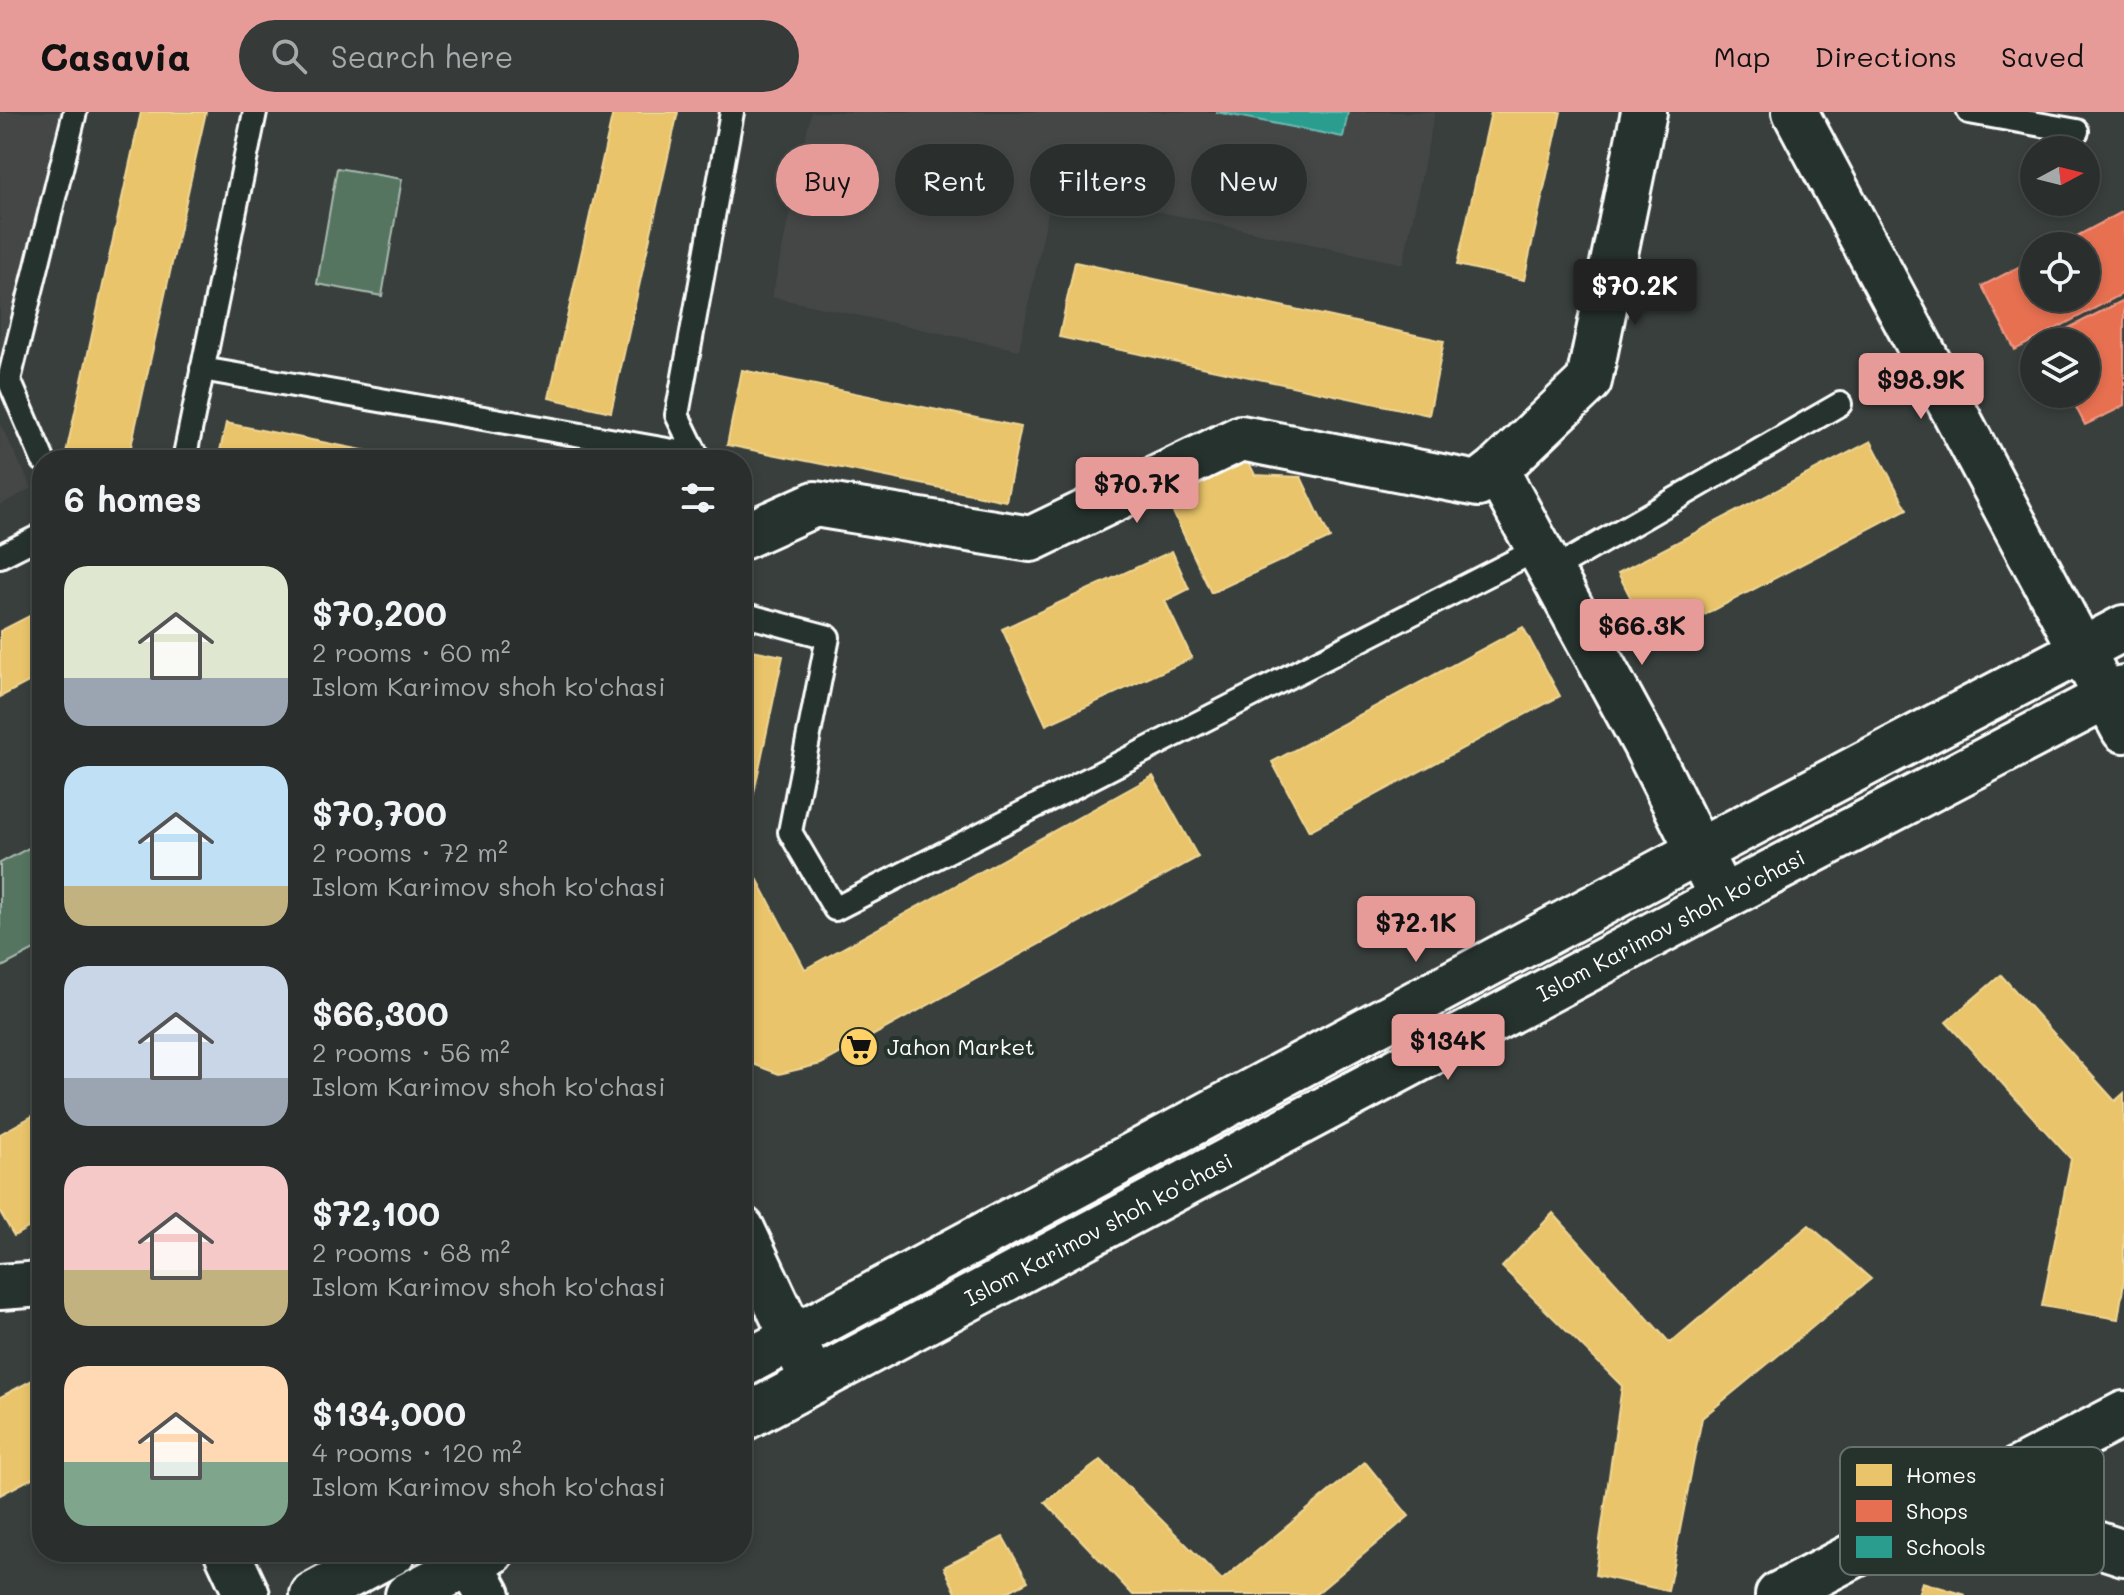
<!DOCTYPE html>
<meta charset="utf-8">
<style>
body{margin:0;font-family:Mali,sans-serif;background:#363b39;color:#f1f3f6;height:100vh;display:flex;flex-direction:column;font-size:30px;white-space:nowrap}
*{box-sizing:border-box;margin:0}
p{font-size:26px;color:#a5a9aa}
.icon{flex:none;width:44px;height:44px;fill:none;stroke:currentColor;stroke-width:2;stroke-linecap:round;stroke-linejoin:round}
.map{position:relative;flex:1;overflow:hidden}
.details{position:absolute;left:32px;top:338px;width:720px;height:1112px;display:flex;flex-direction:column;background:#2a2f2d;border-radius:32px;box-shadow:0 4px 12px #0003,0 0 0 2px #464a49}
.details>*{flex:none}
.top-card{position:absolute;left:776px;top:32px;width:760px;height:72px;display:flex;gap:16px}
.needle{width:52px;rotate:83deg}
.tools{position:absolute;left:2020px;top:24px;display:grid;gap:16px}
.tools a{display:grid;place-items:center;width:80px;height:80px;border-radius:50%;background:#2a2f2d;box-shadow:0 4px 12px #0003,0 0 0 2px #464a49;font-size:40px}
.price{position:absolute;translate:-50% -68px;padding:0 18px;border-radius:8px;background:#e69b98;color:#111;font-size:26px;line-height:52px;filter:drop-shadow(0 2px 4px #0008)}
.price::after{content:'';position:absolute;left:50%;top:48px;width:24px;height:18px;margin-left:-12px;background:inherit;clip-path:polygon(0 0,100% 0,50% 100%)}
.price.current{background:#222;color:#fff}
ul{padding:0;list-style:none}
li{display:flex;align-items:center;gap:24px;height:200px;padding:0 32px}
li span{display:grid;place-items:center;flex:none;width:224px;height:160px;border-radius:24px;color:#555}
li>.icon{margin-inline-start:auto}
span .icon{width:96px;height:96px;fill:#fffc;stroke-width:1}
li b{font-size:34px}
h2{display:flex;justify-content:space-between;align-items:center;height:96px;padding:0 32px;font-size:34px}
.tag{padding:0 28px;border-radius:36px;background:#2a2f2d;box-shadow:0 4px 12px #0003,0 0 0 2px #464a49;font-size:28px;line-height:72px}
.tag.current{background:#e69b98;color:#111}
header{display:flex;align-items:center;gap:48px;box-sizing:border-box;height:112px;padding:0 40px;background:#e69b98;color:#111}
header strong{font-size:38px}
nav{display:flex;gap:44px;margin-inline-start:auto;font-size:28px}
.search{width:560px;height:72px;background:#363b39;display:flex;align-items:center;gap:20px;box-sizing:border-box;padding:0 28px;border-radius:44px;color:#a5a9aa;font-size:30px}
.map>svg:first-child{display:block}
.built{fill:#454747}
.green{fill:#547560;stroke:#aabab0;stroke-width:2}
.homes{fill:#e9c46a;stroke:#f0d697;stroke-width:2}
.shops{fill:#e76f51;stroke:#ee9a85;stroke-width:2}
.schools{fill:#2a9d8f;stroke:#6abab1;stroke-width:2}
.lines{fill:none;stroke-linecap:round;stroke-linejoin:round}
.lane-casing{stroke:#fff;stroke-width:28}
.street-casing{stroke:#fff;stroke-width:50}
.secondary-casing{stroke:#fff;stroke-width:50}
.lane{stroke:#26332d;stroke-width:22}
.street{stroke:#26332d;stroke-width:44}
.secondary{stroke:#26332d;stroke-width:44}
.labels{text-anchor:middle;stroke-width:8;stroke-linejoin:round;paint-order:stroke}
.street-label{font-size:22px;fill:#fff;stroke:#26332d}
.poi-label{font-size:22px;fill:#fff;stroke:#26332d;text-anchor:start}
.key{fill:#26332d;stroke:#67706c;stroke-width:2}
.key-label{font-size:22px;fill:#fff}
</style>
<header>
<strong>Casavia</strong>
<div class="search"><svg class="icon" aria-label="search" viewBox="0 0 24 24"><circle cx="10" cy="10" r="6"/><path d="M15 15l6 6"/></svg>Search here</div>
<nav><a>Map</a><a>Directions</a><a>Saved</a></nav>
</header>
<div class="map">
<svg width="2124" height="1483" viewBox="0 0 2124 1483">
<rect width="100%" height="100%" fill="#383f3c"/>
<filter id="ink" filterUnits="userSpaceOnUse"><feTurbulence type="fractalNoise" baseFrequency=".0125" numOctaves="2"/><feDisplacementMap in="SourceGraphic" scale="16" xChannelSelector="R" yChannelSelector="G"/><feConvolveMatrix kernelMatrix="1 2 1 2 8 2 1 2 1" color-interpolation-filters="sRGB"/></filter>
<g filter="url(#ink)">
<path class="built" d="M 0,0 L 67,0 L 5,241 L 0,244 Z
M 811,0 L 1435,0 L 1403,152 L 1053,77 L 1019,238 L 772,185 Z
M 0,312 L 32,376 L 0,393 Z"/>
<path class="green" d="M 337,56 L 402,67 L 382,184 L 317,172 Z
M 42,729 L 42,834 L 0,856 L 0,751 Z"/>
<path class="homes" d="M 141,0 L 206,0 L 128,348 L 97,348 L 66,341 Z
M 613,0 L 678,0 L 611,300 L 549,286 Z
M 1491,0 L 1561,0 L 1524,168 L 1457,153 Z
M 1075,150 L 1444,229 L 1429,303 L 1059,225 Z
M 742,258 L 1021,315 L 1006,389 L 727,333 Z
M 226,311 L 413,348 L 218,348 Z
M 1871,329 L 1907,397 L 1653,530 L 1618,461 Z
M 1246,345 L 1255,363 L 1301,365 L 1330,426 L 1211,481 L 1165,383 Z
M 1172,439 L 1189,477 L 1165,489 L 1192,546 L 1046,613 L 1002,517 Z
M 41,498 L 42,563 L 0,585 L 0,519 Z
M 1523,515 L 1560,584 L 1309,719 L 1272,650 Z
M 742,536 L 783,544 L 742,737 Z
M 1153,664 L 1198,745 L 821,952 L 779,962 L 750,951 L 742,937 L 742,738 L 805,857 Z
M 2001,863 L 2115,989 L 2124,981 L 2124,1170 L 2118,1207 L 2042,1194 L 2071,1047 L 1946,910 Z
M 36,1002 L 42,1013 L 42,1108 L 14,1124 L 0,1100 L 0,1022 Z
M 1553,1101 L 1670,1231 L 1809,1113 L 1871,1167 L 1702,1306 L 1668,1479 L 1595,1463 L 1622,1274 L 1502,1155 Z
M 42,1263 L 42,1361 L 0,1383 L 0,1285 Z
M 1101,1348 L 1222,1468 L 1365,1350 L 1409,1404 L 1315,1483 L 1133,1483 L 1045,1390 Z
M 1003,1425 L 1028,1469 L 1002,1483 L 957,1483 L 944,1455 Z
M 1922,1470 L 1966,1483 L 1918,1483 Z"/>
<path class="shops" d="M 2124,99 L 2124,181 L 2015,238 L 1982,174 L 2034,147 L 2034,186 L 2086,186 L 2086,134 L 2058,134 Z
M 2124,188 L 2124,294 L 2085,313 L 2069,282 L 2086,282 L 2086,230 L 2043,229 Z"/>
<path class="schools" d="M 1216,0 L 1348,0 L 1343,25 Z"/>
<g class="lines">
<defs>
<path id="lane" d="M 1969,0 L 2077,19
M 202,257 L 696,343
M 43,348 L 9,268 L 75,0
M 184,348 L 255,0
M 699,348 L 677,303 L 732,0
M 0,444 L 42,423
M 1551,459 L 1840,292
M 742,502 L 828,525 L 790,720 L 835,797 L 1538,437"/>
<path id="street" d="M 1795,0 L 2124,618
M 1496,358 L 1645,632 L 1722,786
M 742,425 L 815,392 L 1031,427 L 1241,326 L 1478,372 L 1496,358 L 1589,269 L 1644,0
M 742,1117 L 813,1269
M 0,1175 L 42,1172
M 1959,1388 L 2124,1441
M 227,1440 L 247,1483
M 471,1452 L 488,1483
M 1778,1483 L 2124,1302"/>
<g id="secondary">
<path d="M 742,1253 L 1699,739 L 2124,516"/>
<path id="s1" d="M 742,1307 L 1722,786 L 2124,576"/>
<path d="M 313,1483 L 393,1440"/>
<path d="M 408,1483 L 492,1440"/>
</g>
</defs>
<use href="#lane" class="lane-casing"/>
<use href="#street" class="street-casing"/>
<use href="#secondary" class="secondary-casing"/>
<use href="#lane" class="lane"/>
<use href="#street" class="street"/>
<use href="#secondary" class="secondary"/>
</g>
</g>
<defs>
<symbol id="supermarket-disc" viewBox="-11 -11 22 22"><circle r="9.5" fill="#ffd166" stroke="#26332d"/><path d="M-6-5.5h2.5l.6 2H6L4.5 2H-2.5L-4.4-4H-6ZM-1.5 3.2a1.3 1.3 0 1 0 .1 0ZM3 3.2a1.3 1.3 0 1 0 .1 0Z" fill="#111"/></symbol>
</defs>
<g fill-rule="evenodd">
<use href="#supermarket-disc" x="837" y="913" width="44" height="44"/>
</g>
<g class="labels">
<g class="street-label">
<text dy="8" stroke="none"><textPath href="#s1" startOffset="1052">Islom Karimov shoh ko'chasi</textPath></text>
<text dy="8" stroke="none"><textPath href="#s1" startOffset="404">Islom Karimov shoh ko'chasi</textPath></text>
</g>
<g class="poi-label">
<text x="887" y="943">Jahon Market</text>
</g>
</g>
<rect x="1840" y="1335" width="264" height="128" rx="12" class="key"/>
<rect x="1856" y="1352" width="36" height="22" fill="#e9c46a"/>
<rect x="1856" y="1388" width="36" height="22" fill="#e76f51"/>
<rect x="1856" y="1424" width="36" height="22" fill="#2a9d8f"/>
<g class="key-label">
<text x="1906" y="1371">Homes</text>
<text x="1906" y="1407">Shops</text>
<text x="1906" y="1443">Schools</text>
</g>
</svg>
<div class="tools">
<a><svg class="needle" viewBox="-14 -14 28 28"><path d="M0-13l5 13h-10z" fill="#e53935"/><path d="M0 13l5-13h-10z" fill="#a5a9aa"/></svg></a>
<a><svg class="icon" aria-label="locate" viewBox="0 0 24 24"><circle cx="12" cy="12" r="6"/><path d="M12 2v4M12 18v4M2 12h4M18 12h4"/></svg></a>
<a><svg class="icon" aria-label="layers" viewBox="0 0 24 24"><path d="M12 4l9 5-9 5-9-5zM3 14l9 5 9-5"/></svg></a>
</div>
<b class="price current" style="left:1635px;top:215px">$70.2K</b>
<b class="price" style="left:1921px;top:309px">$98.9K</b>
<b class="price" style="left:1137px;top:413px">$70.7K</b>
<b class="price" style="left:1642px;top:555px">$66.3K</b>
<b class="price" style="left:1416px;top:852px">$72.1K</b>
<b class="price" style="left:1448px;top:970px">$134K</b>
<div class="top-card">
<a class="tag current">Buy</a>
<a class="tag">Rent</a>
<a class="tag">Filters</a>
<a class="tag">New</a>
</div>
<section class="details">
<h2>6 homes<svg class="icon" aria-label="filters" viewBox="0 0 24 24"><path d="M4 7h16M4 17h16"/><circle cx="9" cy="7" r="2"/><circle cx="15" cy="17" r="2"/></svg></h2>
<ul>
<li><span style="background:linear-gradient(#dfe7d0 70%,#9aa5b1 0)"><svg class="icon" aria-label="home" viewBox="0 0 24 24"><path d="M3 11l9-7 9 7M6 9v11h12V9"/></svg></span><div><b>$70,200</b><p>2 rooms · 60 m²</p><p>Islom Karimov shoh ko'chasi</p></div></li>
<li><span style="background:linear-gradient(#bfe0f5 75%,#c2b280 0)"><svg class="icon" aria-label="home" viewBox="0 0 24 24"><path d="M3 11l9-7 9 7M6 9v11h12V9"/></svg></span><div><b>$70,700</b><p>2 rooms · 72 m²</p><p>Islom Karimov shoh ko'chasi</p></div></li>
<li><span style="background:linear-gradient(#c9d6e8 70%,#9aa5b1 0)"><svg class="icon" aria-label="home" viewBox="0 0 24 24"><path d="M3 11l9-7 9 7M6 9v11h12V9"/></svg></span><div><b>$66,300</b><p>2 rooms · 56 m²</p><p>Islom Karimov shoh ko'chasi</p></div></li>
<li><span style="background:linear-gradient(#f6c9c9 65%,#c2b280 0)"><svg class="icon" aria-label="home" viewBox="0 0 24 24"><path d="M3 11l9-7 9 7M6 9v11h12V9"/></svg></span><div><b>$72,100</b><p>2 rooms · 68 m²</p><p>Islom Karimov shoh ko'chasi</p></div></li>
<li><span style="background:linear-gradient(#ffd9b3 60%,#7fa58c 0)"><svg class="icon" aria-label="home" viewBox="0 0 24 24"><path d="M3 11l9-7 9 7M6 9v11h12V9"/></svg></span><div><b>$134,000</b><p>4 rooms · 120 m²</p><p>Islom Karimov shoh ko'chasi</p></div></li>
</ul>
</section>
</div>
